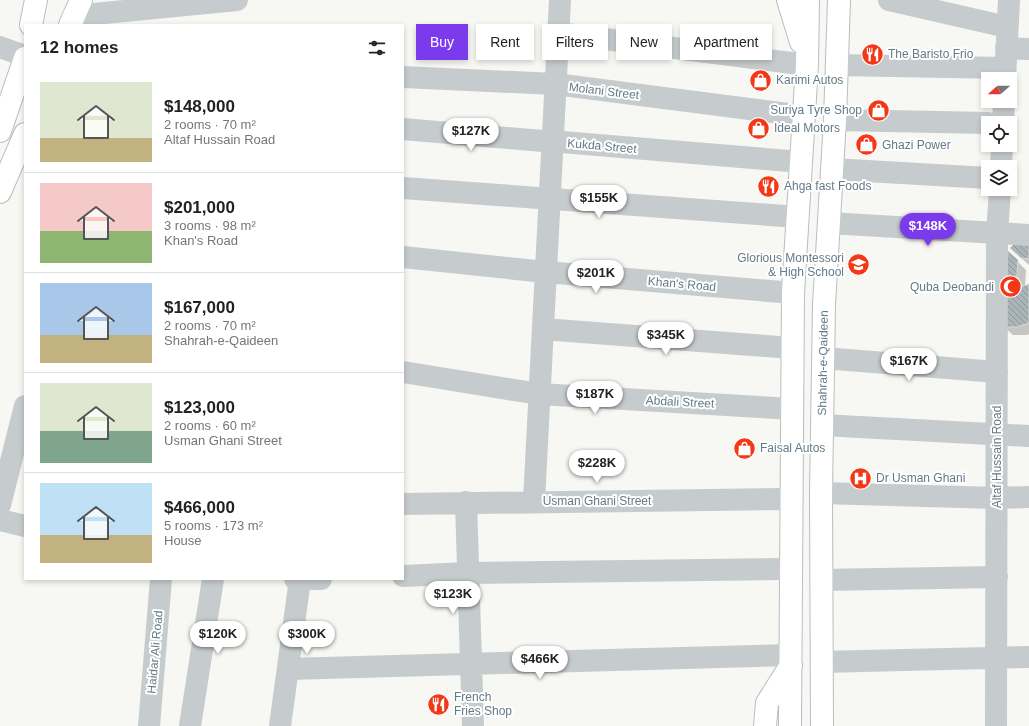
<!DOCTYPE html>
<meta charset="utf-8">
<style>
body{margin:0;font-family:Helvetica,sans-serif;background:#f2f2f2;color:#222;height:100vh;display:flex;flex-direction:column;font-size:15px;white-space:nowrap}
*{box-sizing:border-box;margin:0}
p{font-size:13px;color:#767676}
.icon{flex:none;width:22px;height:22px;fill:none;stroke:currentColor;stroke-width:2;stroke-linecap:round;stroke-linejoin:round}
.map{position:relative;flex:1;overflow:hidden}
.panel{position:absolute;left:24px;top:24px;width:380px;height:556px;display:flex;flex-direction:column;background:#fff;border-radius:0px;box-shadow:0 2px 6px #0003}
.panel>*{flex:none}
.banner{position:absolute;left:416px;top:24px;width:380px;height:36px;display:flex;gap:8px}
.needle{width:26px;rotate:249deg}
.tools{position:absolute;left:981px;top:72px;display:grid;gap:8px}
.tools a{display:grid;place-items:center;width:36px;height:36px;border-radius:0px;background:#fff;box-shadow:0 2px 6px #0003;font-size:20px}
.price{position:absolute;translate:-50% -34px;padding:0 9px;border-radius:14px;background:#fff;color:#222;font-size:13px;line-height:26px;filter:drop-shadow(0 1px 2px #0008)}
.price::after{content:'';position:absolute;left:50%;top:24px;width:12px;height:9px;margin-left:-6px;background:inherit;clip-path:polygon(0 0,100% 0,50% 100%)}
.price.selected{background:#7c3aed;color:#fff}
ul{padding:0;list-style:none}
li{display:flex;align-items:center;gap:12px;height:100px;padding:0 16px}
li+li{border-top:1px solid #e0e0e0}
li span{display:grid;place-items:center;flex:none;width:112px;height:80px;border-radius:0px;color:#555}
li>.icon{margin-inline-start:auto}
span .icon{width:48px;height:48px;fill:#fffc;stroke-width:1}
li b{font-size:17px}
h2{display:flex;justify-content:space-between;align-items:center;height:48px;padding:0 16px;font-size:17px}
.chip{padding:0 14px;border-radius:0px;background:#fff;box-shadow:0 2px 6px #0003;font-size:14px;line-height:36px}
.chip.selected{background:#7c3aed;color:#fff}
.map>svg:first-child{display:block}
.shadow{fill:#0003}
.building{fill:url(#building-back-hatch);stroke:#d9d8d6}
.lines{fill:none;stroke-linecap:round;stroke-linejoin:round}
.major-casing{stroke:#b9bec1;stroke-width:24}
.minor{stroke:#c6cbcd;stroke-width:22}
.major{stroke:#fff;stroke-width:22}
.minor-bridge{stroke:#c6cbcd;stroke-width:22}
.labels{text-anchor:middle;stroke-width:4;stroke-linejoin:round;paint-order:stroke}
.poi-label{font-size:12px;fill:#637a87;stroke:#fff;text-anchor:start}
.street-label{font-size:12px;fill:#637a87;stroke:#fff}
</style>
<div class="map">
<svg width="1029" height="726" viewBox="0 0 1029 726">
<defs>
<pattern id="building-back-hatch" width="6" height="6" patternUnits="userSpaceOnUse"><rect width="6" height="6" fill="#aab5b9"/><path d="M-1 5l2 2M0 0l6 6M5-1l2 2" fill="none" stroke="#8e989c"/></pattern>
</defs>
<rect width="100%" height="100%" fill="#f7f7f3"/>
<path class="shadow" d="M 1029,244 L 1029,265 L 1020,257 Z
M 1017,261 L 1026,270 L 1025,287 L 1029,285 L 1029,334 L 1027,335 L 1013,335 L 1004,327 Z"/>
<path class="building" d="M 1015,243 L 1029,243 L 1029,259 L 1021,258 L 1010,248 Z
M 1008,251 L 1018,260 L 1016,289 L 1029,284 L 1029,323 L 1017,327 L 1003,327 Z"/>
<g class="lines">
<defs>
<path id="major" d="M 788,0 L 801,42
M 31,25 L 36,0
M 70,25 L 81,0
M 0,131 L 25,58
M 0,192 L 25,134
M 765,726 L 767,703 L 791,665
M 790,726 L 793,293 L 807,65 L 808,0
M 822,726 L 821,493 L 824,304 L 835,120 L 839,0"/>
</defs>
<use href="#major" class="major-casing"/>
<path class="minor" d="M 889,0 L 1007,27
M 73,16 L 237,0
M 558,33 L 807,65
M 0,47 L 25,56
M 1006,48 L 1029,49
M 837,65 L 1005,68
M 403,77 L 555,84 L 804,116
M 1005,79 L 1009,0
M 835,120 L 988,123
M 1003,123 L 1004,101
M 403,129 L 543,141
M 562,142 L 801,162
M 1001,167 L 1002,145
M 832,169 L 988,178
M 403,188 L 798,217
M 829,223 L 1029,235
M 403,257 L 545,272 L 793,293
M 543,329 L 792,348
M 823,358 L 997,372
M 403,372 L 539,394 L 792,409
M 822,425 L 1029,436
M 821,493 L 997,498 L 1029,497
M 534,501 L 560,0
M 466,502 L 473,726
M 403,504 L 791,499
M 0,505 L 25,406
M 0,520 L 25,526
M 403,576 L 468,573 L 791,569
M 295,579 L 321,579
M 821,580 L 997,577
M 822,662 L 1029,657
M 288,669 L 791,655
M 149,726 L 161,579
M 190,726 L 213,579
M 280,726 L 300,579
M 996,726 L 997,234 L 1000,189"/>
<use href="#major" class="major"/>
<path class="minor-bridge" d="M 543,141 L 562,142"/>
</g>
<defs>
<symbol id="restaurant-disc" viewBox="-11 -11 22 22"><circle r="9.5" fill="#f33818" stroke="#fff"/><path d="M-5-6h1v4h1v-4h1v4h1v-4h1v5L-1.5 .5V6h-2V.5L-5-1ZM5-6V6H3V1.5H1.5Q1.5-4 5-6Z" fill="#fff"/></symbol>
<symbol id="shop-disc" viewBox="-11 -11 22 22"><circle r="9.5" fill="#f33818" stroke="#fff"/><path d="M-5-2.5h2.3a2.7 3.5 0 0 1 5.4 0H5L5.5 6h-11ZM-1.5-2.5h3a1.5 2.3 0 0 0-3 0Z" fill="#fff"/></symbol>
<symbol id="school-disc" viewBox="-11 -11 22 22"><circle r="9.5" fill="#f33818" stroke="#fff"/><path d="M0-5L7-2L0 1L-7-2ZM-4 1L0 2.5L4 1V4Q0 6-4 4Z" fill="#fff"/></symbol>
<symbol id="mosque-disc" viewBox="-11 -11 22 22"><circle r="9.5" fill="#f33818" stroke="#fff"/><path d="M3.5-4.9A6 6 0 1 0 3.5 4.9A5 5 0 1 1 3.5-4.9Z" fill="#fff"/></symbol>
<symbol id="hospital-disc" viewBox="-11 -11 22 22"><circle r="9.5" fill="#f33818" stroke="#fff"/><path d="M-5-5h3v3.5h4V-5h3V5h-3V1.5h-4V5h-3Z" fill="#fff"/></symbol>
</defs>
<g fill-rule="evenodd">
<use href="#restaurant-disc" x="860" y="42" width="25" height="25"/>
<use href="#shop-disc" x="748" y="68" width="25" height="25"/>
<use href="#shop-disc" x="866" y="98" width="25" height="25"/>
<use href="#shop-disc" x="746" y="116" width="25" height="25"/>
<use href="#shop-disc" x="854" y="132" width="25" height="25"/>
<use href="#restaurant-disc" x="756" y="174" width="25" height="25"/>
<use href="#school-disc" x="846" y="252" width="25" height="25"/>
<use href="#mosque-disc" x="998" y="274" width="25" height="25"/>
<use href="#shop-disc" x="732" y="436" width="25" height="25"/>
<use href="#hospital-disc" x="848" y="466" width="25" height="25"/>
<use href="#restaurant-disc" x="426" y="692" width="25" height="25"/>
</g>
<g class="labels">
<g class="poi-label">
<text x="888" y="58">The Baristo Frio</text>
<text x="776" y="84">Karimi Autos</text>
<text x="862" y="114" text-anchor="end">Suriya Tyre Shop</text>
<text x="774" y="132">Ideal Motors</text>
<text x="882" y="149">Ghazi Power</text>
<text x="784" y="190">Ahga fast Foods</text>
<text x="844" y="262" text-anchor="end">Glorious Montessori<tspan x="844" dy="14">&amp; High School</tspan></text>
<text x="994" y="291" text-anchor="end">Quba Deobandi</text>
<text x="760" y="452">Faisal Autos</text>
<text x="876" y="482">Dr Usman Ghani</text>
<text x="454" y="701">French<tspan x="454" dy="14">Fries Shop</tspan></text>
</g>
<g class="street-label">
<text transform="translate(604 91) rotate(7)" y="4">Molani Street</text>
<text transform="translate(602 146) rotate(5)" y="4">Kukda Street</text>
<text transform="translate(682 284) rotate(5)" y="4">Khan's Road</text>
<text transform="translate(823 363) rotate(-89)" y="4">Shahrah-e-Qaideen</text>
<text transform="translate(680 402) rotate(3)" y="4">Abdali Street</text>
<text transform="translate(997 457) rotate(-90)" y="4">Altaf Hussain Road</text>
<text x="597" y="505">Usman Ghani Street</text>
<text transform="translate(155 652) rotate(-85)" y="4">Haidar Ali Road</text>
</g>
</g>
</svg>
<div class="tools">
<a><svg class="needle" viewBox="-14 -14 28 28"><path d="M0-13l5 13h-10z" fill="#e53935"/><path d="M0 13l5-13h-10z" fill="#767676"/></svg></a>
<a><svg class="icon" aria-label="locate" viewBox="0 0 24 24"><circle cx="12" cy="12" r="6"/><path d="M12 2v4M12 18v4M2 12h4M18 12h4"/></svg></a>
<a><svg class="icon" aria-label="layers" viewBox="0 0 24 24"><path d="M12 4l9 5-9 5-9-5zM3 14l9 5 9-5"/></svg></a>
</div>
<b class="price" style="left:471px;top:152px">$127K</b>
<b class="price" style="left:599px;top:219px">$155K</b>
<b class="price selected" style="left:928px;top:247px">$148K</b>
<b class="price" style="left:596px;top:294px">$201K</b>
<b class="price" style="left:666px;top:356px">$345K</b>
<b class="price" style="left:909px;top:382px">$167K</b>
<b class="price" style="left:595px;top:415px">$187K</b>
<b class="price" style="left:597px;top:484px">$228K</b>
<b class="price" style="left:453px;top:615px">$123K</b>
<b class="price" style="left:218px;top:655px">$120K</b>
<b class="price" style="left:307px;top:655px">$300K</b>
<b class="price" style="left:540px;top:680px">$466K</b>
<div class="banner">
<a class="chip selected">Buy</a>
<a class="chip">Rent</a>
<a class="chip">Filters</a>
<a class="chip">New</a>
<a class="chip">Apartment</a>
</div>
<section class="panel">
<h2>12 homes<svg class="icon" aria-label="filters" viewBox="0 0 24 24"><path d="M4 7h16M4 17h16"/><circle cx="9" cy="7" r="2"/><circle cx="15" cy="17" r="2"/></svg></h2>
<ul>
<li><span style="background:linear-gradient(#dfe7d0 70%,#c2b280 0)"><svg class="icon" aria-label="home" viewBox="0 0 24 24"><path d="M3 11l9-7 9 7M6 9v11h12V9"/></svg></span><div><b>$148,000</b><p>2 rooms · 70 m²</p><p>Altaf Hussain Road</p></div></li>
<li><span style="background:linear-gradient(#f6c9c9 60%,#8fb573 0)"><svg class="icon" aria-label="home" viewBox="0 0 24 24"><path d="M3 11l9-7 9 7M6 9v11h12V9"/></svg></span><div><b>$201,000</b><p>3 rooms · 98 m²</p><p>Khan's Road</p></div></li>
<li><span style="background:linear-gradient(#a9c7e8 65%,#c2b280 0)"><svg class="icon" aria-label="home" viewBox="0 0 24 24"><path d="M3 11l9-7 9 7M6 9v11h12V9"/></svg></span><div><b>$167,000</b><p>2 rooms · 70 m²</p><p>Shahrah-e-Qaideen</p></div></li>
<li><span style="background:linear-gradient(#dfe7d0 60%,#7fa58c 0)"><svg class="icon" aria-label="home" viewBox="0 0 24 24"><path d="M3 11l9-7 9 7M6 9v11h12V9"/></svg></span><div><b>$123,000</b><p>2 rooms · 60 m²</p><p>Usman Ghani Street</p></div></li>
<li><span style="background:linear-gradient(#bfe0f5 65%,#c2b280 0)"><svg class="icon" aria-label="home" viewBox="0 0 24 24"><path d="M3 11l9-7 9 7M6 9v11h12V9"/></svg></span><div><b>$466,000</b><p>5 rooms · 173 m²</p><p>House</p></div></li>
</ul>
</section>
</div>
